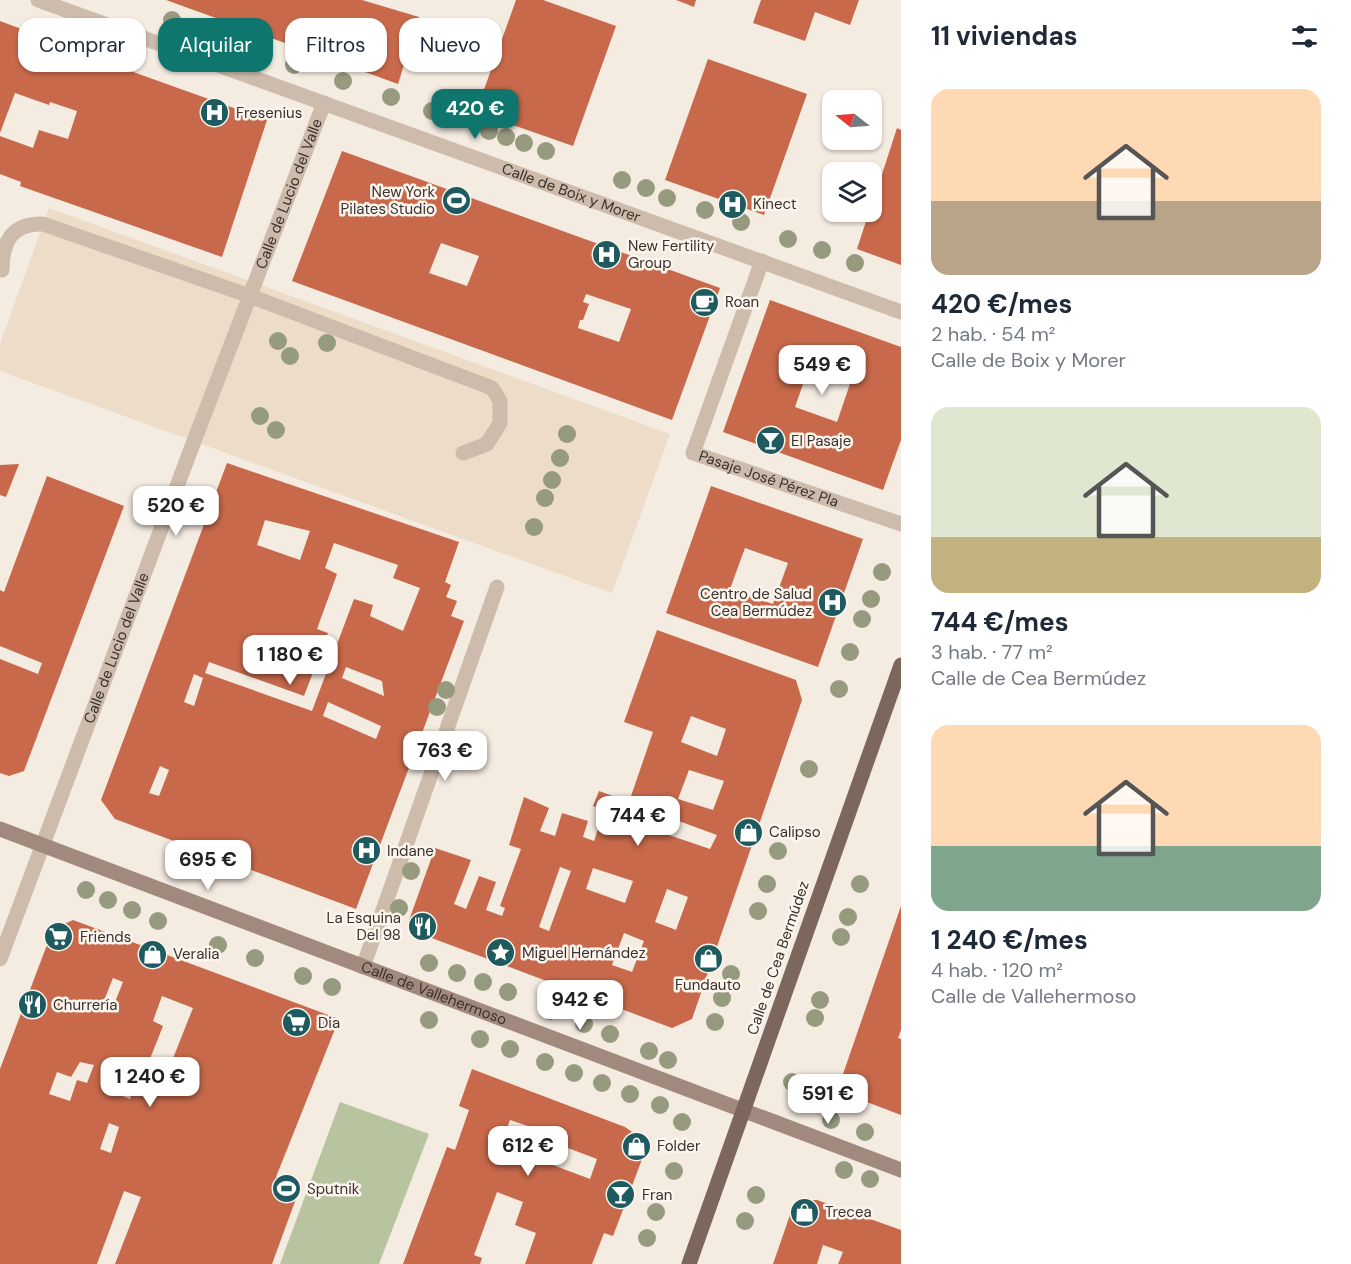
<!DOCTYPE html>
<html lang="es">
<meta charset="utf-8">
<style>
body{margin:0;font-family:"DM Sans",sans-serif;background:#f6f6f7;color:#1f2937;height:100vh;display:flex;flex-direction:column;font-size:22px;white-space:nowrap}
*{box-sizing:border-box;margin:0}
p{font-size:20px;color:#747a83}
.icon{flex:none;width:33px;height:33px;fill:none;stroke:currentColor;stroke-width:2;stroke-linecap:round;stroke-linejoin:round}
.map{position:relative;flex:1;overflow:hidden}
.drawer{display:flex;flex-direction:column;background:#fff;width:450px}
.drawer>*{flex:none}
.hud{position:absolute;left:18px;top:18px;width:570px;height:54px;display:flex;gap:12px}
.needle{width:39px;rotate:287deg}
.tools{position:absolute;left:822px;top:90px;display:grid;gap:12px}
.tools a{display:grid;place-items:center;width:60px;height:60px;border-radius:12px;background:#fff;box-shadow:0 2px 4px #0004;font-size:30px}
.price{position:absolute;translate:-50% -51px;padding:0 14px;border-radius:12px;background:#fff;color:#222;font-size:20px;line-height:39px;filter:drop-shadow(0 2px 3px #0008)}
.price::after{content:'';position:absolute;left:50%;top:36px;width:18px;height:14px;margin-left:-9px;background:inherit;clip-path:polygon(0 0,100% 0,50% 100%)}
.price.on{background:#0f766e;color:#fff}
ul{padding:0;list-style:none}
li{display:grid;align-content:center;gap:12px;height:318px;padding:0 30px}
li span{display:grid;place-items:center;height:186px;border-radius:18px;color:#555}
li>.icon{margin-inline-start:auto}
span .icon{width:108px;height:108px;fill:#fffc;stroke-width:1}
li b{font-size:26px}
h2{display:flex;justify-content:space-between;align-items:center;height:72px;padding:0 30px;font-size:26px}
.chip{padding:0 21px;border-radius:18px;background:#fff;box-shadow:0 2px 4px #0004;font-size:21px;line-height:54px}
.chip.on{background:#0f766e;color:#fff}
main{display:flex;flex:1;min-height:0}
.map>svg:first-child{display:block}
.green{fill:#b8c4a0}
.plaza{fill:#ecdcc8}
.building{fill:#c8694b;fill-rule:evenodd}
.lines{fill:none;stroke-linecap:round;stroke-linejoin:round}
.lane{stroke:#cdbbac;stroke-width:15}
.street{stroke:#cdbbac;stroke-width:15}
.secondary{stroke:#a18a7d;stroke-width:15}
.primary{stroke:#7d675c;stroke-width:15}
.tree{fill:#969b7f}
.labels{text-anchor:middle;stroke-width:5;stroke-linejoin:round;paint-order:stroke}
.poi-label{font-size:15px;fill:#3b302b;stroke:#fbf5ee;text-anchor:start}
.street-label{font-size:15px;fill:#3b302b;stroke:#fbf5ee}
</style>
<main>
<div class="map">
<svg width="901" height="1264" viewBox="0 0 901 1264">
<rect width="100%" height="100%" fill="#f4ebe1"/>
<path class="green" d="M 340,1102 L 429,1134 L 379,1264 L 280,1264 Z"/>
<path class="plaza" d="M 49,208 L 670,434 L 612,593 L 0,371 L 0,344 Z"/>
<path class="building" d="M 166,0 L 362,0 L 419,17 L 398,84 Z
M 516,0 L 543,0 L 616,26 L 573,146 L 476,112 Z
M 676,0 L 696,0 L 694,7 Z
M 761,0 L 859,0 L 850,25 L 815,12 L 805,41 L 753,23 Z
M 0,21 L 48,39 L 46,44 L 68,52 L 69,49 L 267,120 L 222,257 L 20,186 L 21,182 L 0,174 L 0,136 L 33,148 L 39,130 L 68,139 L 77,111 L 50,102 L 49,105 L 15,93 L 0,133 Z
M 708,59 L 807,94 L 764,215 L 665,180 Z
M 897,128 L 901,130 L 901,265 L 857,249 L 869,212 L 872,212 L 872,205 Z
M 342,151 L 720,288 L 672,420 L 292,281 ZM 441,243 L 479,256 L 467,286 L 429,273 ZM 586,294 L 631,309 L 619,342 L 578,328 L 580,320 L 583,320 L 589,304 L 583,302 Z
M 770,300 L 901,347 L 901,440 L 883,490 L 723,432 ZM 809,367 L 851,381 L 837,422 L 795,407 Z
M 227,463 L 459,542 L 445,582 L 451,585 L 446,597 L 457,601 L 451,616 L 464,621 L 356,909 L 115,819 L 101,800 ZM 265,520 L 310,531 L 300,560 L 257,545 ZM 334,543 L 398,565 L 393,578 L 420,588 L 403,631 L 370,616 L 373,605 L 354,599 L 312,711 L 205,673 L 209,662 L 304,696 L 328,633 L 317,629 L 337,574 L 325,568 ZM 346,667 L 382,681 L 384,696 L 342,678 ZM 194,674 L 203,678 L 194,706 L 184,702 ZM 328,702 L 381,726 L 376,739 L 323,716 ZM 160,766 L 169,770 L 159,796 L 149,793 Z
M 19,464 L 6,497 L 0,495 L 0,465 Z
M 47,476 L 124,506 L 24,771 L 9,776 L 0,773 L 0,659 L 38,674 L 42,663 L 0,646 L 0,590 L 4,592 Z
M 711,486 L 863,539 L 818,667 L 666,613 ZM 745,548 L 788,563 L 773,604 L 730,589 Z
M 657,630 L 796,680 L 802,700 L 692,1019 L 672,1028 L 413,931 L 408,923 L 435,848 L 471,860 L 454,904 L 466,909 L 479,876 L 496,882 L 486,910 L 502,916 L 505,908 L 500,906 L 521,849 L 509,845 L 524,797 L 549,808 L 540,831 L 555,836 L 562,813 L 588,821 L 583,837 L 594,841 L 604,811 L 593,806 L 599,791 L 629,802 L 653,732 L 624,722 ZM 691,716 L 726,729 L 717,756 L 681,742 ZM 689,770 L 724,781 L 713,810 L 678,799 ZM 638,806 L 656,813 L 649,828 L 631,820 ZM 665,816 L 717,835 L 710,849 L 660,832 ZM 560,867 L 571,871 L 549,931 L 539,927 ZM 593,868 L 633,881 L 625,903 L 586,889 ZM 667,889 L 688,897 L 676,930 L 655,922 ZM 624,933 L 644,941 L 632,972 L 612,965 Z
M 901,906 L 901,1030 L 898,1038 L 901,1039 L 901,1115 L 851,1096 L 842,1077 Z
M 73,920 L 339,1019 L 276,1177 L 301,1185 L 272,1264 L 115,1264 L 141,1197 L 124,1191 L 97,1264 L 0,1264 L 0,1069 L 53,929 ZM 113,978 L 123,982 L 113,1007 L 103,1003 ZM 162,996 L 193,1008 L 158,1096 L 134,1088 L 130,1099 L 117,1094 L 123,1077 L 140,1084 L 163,1026 L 153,1021 ZM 80,1062 L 94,1065 L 87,1083 L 77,1080 L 70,1101 L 49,1094 L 57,1072 L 71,1077 ZM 109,1123 L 119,1127 L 111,1153 L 100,1149 Z
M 472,1069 L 625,1127 L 638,1136 L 644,1147 L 641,1162 L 613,1236 L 604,1233 L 592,1264 L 525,1264 L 536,1233 L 515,1225 L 523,1202 L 497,1192 L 474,1255 L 482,1258 L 480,1264 L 403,1264 L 447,1147 L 455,1150 L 469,1110 L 459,1106 ZM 510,1120 L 528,1126 L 516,1160 L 498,1153 ZM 552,1142 L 597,1159 L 590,1179 L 545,1162 Z
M 810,1200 L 817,1200 L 901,1230 L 901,1264 L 838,1264 L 843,1252 L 823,1245 L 817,1264 L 773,1264 L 791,1212 L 804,1201 Z"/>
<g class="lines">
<path class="lane" d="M 2,270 C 2,242 12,223 43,224 L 250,296 L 492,388 L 500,401 L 500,423 L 487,444 L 463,453"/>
<g class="street">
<path id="s1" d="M 38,0 L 901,312"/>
<path id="s2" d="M 762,261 L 693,453 L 901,524"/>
<path id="s3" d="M 0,959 L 194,441 L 324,103"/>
<path d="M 363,967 L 497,587"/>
</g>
<path class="secondary" id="s4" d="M 0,829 L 901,1170"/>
<path class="primary" d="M 689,1264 L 901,665"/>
</g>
<g class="tree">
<circle cx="172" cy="20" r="9"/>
<circle cx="224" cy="38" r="9"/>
<circle cx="294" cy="65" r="9"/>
<circle cx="343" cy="81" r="9"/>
<circle cx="391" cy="97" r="9"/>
<circle cx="432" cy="111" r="9"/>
<circle cx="489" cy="131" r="9"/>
<circle cx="506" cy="137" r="9"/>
<circle cx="524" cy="143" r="9"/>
<circle cx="546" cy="151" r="9"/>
<circle cx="622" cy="180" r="9"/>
<circle cx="646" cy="188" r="9"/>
<circle cx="667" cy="198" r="9"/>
<circle cx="705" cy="210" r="9"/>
<circle cx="741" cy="222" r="9"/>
<circle cx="788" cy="239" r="9"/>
<circle cx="822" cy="250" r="9"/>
<circle cx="855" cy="263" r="9"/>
<circle cx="278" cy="341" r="9"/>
<circle cx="327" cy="343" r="9"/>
<circle cx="290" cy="356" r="9"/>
<circle cx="260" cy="416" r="9"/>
<circle cx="276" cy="430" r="9"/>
<circle cx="567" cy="434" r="9"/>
<circle cx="560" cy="458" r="9"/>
<circle cx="552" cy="480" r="9"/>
<circle cx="545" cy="498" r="9"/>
<circle cx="534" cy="527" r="9"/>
<circle cx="882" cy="572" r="9"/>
<circle cx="871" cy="599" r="9"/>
<circle cx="862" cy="619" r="9"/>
<circle cx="850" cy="652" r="9"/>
<circle cx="839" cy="689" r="9"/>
<circle cx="446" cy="690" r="9"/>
<circle cx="437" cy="707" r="9"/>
<circle cx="416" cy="753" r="9"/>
<circle cx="809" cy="769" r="9"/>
<circle cx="778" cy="851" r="9"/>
<circle cx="411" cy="871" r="9"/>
<circle cx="767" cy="884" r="9"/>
<circle cx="860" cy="884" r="9"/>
<circle cx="86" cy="890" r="9"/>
<circle cx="108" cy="900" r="9"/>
<circle cx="399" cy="908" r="9"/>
<circle cx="132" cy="910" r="9"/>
<circle cx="758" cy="911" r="9"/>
<circle cx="848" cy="917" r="9"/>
<circle cx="158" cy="921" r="9"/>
<circle cx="841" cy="937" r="9"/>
<circle cx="218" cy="945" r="9"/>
<circle cx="255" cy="958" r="9"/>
<circle cx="429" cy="963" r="9"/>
<circle cx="457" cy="973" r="9"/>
<circle cx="731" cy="974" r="9"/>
<circle cx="303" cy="976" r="9"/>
<circle cx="483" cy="982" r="9"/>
<circle cx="332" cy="987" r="9"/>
<circle cx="508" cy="992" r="9"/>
<circle cx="722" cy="998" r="9"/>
<circle cx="820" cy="1000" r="9"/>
<circle cx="550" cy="1011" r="9"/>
<circle cx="815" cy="1018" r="9"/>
<circle cx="429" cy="1020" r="9"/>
<circle cx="715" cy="1022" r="9"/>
<circle cx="584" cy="1024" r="9"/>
<circle cx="610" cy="1034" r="9"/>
<circle cx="480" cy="1039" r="9"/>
<circle cx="510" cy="1049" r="9"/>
<circle cx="649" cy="1051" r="9"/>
<circle cx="668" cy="1060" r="9"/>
<circle cx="545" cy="1062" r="9"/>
<circle cx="574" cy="1073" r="9"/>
<circle cx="792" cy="1082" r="9"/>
<circle cx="602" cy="1083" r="9"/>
<circle cx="630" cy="1094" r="9"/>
<circle cx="660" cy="1105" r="9"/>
<circle cx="831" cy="1120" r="9"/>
<circle cx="682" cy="1122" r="9"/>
<circle cx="865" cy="1132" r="9"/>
<circle cx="844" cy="1170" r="9"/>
<circle cx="674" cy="1171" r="9"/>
<circle cx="870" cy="1179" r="9"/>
<circle cx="756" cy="1195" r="9"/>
<circle cx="656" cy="1212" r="9"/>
<circle cx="745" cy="1221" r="9"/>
<circle cx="647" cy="1238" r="9"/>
</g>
<defs>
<symbol id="hospital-disc" viewBox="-11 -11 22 22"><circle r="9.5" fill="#1f5a5e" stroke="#fbf5ee"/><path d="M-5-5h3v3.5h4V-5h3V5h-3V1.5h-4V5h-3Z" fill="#fff"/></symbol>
<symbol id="stadium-disc" viewBox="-11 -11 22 22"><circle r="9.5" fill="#1f5a5e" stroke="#fbf5ee"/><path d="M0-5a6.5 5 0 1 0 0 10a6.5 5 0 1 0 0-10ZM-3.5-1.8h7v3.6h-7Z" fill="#fff"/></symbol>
<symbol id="cafe-disc" viewBox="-11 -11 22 22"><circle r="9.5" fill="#1f5a5e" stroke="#fbf5ee"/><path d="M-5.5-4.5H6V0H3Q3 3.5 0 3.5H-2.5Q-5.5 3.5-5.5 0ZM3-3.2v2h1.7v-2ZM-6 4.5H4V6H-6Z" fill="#fff"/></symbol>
<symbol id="bar-disc" viewBox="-11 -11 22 22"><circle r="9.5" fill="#1f5a5e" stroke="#fbf5ee"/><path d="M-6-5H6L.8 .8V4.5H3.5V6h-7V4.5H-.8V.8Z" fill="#fff"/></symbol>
<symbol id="shop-disc" viewBox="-11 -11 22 22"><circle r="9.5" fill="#1f5a5e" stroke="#fbf5ee"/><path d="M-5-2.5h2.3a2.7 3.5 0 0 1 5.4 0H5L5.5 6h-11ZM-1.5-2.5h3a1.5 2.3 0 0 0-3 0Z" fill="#fff"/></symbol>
<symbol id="restaurant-disc" viewBox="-11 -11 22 22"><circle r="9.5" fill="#1f5a5e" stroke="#fbf5ee"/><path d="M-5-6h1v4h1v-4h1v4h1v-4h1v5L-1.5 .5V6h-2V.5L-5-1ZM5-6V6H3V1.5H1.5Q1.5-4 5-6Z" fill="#fff"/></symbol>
<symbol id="supermarket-disc" viewBox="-11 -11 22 22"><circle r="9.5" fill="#1f5a5e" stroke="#fbf5ee"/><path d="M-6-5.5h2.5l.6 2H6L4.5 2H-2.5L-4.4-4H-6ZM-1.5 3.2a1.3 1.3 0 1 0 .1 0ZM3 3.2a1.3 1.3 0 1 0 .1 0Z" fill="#fff"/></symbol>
<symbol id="sight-disc" viewBox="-11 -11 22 22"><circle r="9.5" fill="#1f5a5e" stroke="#fbf5ee"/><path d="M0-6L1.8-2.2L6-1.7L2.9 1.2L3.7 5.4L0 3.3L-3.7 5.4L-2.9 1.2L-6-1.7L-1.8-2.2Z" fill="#fff"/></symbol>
</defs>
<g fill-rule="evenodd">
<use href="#hospital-disc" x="198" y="96" width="33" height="33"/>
<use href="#stadium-disc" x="440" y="184" width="33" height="33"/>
<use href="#hospital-disc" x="716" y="188" width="33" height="33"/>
<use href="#hospital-disc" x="590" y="238" width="33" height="33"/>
<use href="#cafe-disc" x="688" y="286" width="33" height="33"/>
<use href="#bar-disc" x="754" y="424" width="33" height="33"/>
<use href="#hospital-disc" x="816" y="586" width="33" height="33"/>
<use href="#shop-disc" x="732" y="816" width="33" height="33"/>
<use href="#hospital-disc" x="350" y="834" width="33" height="33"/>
<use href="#restaurant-disc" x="406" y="910" width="33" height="33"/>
<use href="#supermarket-disc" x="42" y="920" width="33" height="33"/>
<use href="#sight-disc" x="484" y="936" width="33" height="33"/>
<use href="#shop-disc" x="136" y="938" width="33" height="33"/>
<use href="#shop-disc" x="692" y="942" width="33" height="33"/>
<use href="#restaurant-disc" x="16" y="988" width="33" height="33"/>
<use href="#supermarket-disc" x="280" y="1006" width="33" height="33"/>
<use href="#shop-disc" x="620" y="1130" width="33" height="33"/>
<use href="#stadium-disc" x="270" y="1172" width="33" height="33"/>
<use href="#bar-disc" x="604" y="1178" width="33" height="33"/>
<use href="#shop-disc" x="788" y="1196" width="33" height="33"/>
</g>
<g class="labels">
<g class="poi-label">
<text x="236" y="118">Fresenius</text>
<text x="435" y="197" text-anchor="end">New York<tspan x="435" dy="17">Pilates Studio</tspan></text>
<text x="753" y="209">Kinect</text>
<text x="628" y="251">New Fertility<tspan x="628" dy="17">Group</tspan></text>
<text x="725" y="307">Roan</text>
<text x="791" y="446">El Pasaje</text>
<text x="812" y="599" text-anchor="end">Centro de Salud<tspan x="812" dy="17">Cea Bermúdez</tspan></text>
<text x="769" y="837">Calipso</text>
<text x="387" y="856">Indane</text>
<text x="401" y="923" text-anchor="end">La Esquina<tspan x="401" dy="17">Del 98</tspan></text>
<text x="80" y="942">Friends</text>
<text x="522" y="958">Miguel Hernández</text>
<text x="173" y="959">Veralia</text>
<text x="708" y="990" text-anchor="middle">Fundauto</text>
<text x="53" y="1010">Churrería</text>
<text x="318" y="1028">Dia</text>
<text x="657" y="1151">Folder</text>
<text x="307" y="1194">Sputnik</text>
<text x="642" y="1200">Fran</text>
<text x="825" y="1217">Trecea</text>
</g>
<g class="street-label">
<text dy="5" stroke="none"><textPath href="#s1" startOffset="567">Calle de Boix y Morer</textPath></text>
<text dy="5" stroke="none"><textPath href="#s3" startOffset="818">Calle de Lucio del Valle</textPath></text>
<text dy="5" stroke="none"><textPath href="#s2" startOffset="284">Pasaje José Pérez Pla</textPath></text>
<text dy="5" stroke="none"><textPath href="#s3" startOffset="332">Calle de Lucio del Valle</textPath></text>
<text transform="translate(778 958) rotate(-71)" y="5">Calle de Cea Bermúdez</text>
<text dy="5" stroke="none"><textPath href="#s4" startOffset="464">Calle de Vallehermoso</textPath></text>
</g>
</g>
</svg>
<div class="tools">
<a><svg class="needle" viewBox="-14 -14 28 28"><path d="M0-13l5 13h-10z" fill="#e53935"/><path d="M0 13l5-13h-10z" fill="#747a83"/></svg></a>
<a><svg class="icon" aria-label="layers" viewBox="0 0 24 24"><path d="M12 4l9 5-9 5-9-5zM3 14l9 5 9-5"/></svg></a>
</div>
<b class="price on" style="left:475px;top:140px">420 €</b>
<b class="price" style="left:822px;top:396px">549 €</b>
<b class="price" style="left:176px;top:537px">520 €</b>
<b class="price" style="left:290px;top:686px">1 180 €</b>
<b class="price" style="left:445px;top:782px">763 €</b>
<b class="price" style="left:638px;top:847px">744 €</b>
<b class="price" style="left:208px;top:891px">695 €</b>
<b class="price" style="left:580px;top:1031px">942 €</b>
<b class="price" style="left:150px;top:1108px">1 240 €</b>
<b class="price" style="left:828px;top:1125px">591 €</b>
<b class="price" style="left:528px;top:1177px">612 €</b>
<div class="hud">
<a class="chip">Comprar</a>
<a class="chip on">Alquilar</a>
<a class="chip">Filtros</a>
<a class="chip">Nuevo</a>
</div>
</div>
<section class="drawer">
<h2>11 viviendas<svg class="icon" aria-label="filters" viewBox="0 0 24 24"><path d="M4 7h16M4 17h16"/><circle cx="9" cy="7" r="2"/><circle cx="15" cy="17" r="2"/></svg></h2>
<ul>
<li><span style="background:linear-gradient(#ffd9b3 60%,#b9a48a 0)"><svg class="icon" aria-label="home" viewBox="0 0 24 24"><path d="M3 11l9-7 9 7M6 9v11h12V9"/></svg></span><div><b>420 €/mes</b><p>2 hab. · 54 m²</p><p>Calle de Boix y Morer</p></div></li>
<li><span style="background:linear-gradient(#dfe7d0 70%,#c2b280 0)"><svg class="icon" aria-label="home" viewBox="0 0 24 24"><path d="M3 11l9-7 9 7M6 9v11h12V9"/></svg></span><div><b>744 €/mes</b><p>3 hab. · 77 m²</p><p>Calle de Cea Bermúdez</p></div></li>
<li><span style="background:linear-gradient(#ffd9b3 65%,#7fa58c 0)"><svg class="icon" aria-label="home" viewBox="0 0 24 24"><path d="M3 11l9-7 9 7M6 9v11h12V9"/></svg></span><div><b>1 240 €/mes</b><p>4 hab. · 120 m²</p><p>Calle de Vallehermoso</p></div></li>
</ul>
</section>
</main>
